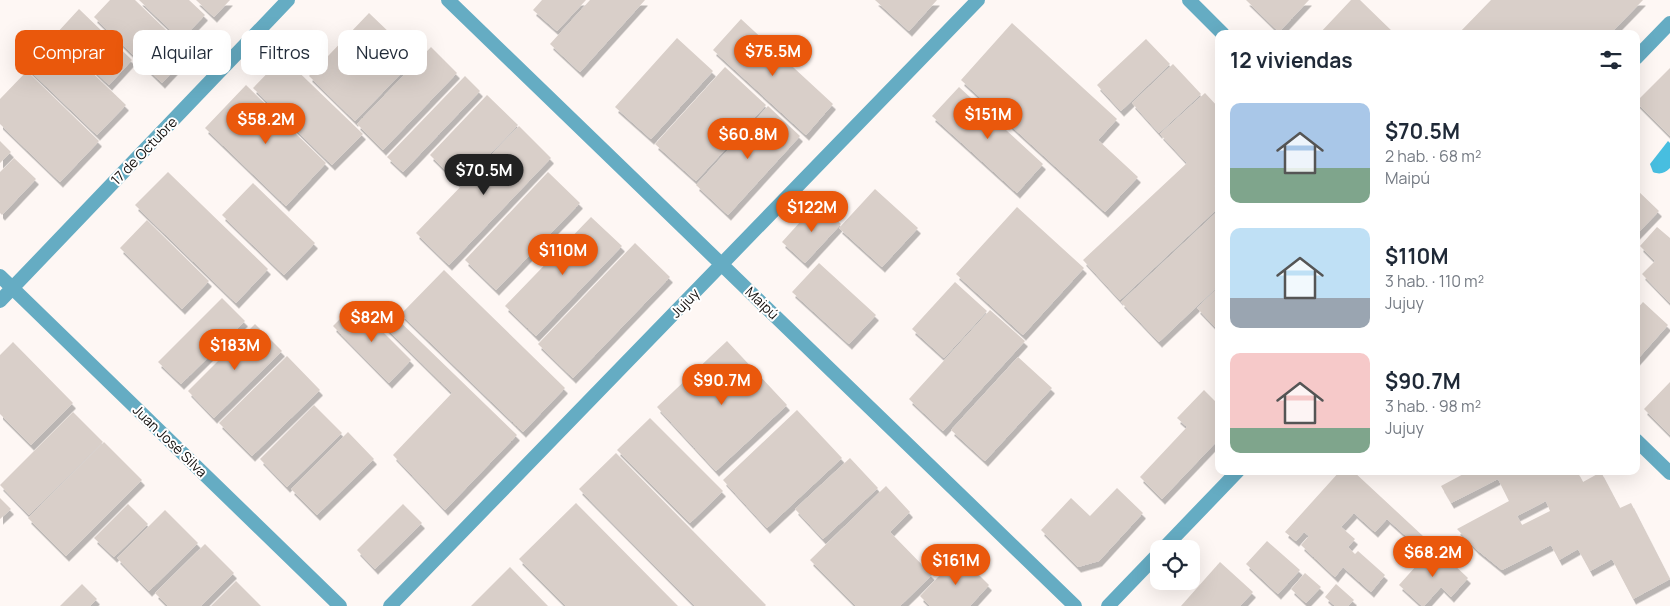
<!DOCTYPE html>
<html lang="es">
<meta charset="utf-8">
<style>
body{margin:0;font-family:Manrope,sans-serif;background:#f6f6f7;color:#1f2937;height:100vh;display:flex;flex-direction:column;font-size:19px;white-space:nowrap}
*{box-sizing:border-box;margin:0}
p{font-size:16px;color:#747a83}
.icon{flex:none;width:28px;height:28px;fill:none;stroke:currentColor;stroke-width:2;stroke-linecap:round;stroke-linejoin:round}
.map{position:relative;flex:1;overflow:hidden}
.drawer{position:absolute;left:1215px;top:30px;width:425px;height:445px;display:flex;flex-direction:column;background:#fff;border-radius:10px;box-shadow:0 5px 20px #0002}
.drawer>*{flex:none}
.hud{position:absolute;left:15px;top:30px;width:475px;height:45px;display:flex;gap:10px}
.buttons{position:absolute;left:1150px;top:540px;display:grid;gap:10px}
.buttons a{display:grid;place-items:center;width:50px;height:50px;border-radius:10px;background:#fff;box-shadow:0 5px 20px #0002;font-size:25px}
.price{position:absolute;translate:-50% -42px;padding:0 11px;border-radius:18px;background:#ea580c;color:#fff;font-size:16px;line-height:32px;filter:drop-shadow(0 1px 2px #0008)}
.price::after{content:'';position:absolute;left:50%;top:30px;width:15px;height:11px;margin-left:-8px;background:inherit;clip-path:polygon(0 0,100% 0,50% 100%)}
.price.selected{background:#222;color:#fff}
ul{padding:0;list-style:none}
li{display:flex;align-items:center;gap:15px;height:125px;padding:0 15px}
li span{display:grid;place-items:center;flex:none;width:140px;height:100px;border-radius:10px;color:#555}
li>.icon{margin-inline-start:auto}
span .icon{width:60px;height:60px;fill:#fffc;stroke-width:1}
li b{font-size:21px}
h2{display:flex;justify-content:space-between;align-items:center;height:60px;padding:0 15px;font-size:21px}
.pill{padding:0 18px;border-radius:10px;background:#fff;box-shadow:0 5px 20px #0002;font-size:18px;line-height:45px}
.pill.selected{background:#ea580c;color:#fff}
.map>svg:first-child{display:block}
.water{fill:#47bee0}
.building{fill:#d9cfc9;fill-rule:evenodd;filter:url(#shadow)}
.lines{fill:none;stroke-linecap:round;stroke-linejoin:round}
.minor{stroke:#65acc3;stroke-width:14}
.labels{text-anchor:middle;stroke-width:4;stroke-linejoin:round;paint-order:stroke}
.street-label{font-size:14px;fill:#120f0d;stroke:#fff}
</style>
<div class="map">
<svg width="1670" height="606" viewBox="0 0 1670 606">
<defs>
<filter id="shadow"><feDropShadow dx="3" dy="5.5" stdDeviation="0" flood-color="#0004"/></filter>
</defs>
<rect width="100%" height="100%" fill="#fef7f4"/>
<path class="water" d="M 1668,141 L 1670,143 L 1670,168 C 1665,173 1660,175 1653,172 L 1650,164 Z"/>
<path class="building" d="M 110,0 L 135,0 L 190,53 L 162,83 L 94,17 Z
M 139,0 L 189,0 L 205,15 L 181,40 Z
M 196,0 L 230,0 L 214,17 Z
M 542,0 L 586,0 L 557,31 L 533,10 Z
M 590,0 L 645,0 L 580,72 L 550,44 Z
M 875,0 L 937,0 L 909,31 Z
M 1246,0 L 1309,0 L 1279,32 Z
M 1351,0 L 1360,0 L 1395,34 L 1319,34 Z
M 1491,0 L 1643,0 L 1610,34 L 1458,34 Z
M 79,9 L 132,60 L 109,85 L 56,34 Z
M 369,13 L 416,58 L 355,121 L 309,76 Z
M 741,19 L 833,104 L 806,135 L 713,50 Z
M 1012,23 L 1117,119 L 1098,140 L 1138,177 L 1105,212 L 961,80 Z
M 54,36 L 126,105 L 97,135 L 25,66 Z
M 677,38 L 713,71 L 651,139 L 615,107 Z
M 1146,39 L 1170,64 L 1121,111 L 1097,85 Z
M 431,47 L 457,73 L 383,150 L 357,124 Z
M 283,57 L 363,134 L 332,165 L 253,88 Z
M 1173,64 L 1201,94 L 1159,133 L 1132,103 Z
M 725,67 L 766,105 L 696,181 L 655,144 Z
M 1670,68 L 1670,136 L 1636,102 Z
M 27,71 L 99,141 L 60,182 L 0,124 L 0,99 Z
M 465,76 L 480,91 L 403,172 L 387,157 Z
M 246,85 L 326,163 L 286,206 L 205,128 Z
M 959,87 L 1043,164 L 1017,193 L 932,116 Z
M 1205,93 L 1219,108 L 1219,181 L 1214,186 L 1219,191 L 1219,207 L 1120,300 L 1083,260 L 1187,163 L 1160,134 Z
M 487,95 L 518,125 L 460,185 L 430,155 Z
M 768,106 L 800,136 L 728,215 L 696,185 Z
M 519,126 L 551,158 L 449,265 L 416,233 Z
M 0,141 L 11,152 L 0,163 Z
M 14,158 L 36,179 L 2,215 L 0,213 L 0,172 Z
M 168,172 L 268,269 L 236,303 L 135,205 Z
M 548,172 L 580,203 L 496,290 L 465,260 Z
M 253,183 L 315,243 L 284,275 L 222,215 Z
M 875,189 L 918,228 L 882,267 L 839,228 Z
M 1636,189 L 1659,211 L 1636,235 Z
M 818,202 L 841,224 L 805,263 L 782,242 Z
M 1017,207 L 1084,268 L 1023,335 L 956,274 Z
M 1219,210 L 1219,285 L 1159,342 L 1121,302 Z
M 591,217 L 622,246 L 536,336 L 505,306 Z
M 147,220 L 209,281 L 182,309 L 120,248 Z
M 1657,227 L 1670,238 L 1670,303 L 1642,274 L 1655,261 L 1640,246 Z
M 635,243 L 670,277 L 573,378 L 538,344 Z
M 819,263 L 876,315 L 849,344 L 792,292 Z
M 444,270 L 565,388 L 523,432 L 401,314 Z
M 955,282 L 987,311 L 944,358 L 912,329 Z
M 1219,287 L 1219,329 L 1218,330 L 1197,308 Z
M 222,298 L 245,321 L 181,384 L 158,362 Z
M 1643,302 L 1668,325 L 1636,361 L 1636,310 Z
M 355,304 L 411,360 L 389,383 L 333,326 Z
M 990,310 L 1025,341 L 943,431 L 909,399 Z
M 392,314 L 517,435 L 445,510 L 393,455 L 452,393 L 382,324 Z
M 255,324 L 282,351 L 214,418 L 188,391 Z
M 727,341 L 787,405 L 716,471 L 657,407 Z
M 13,342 L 73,403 L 31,445 L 0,414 L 0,355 Z
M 287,356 L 320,390 L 252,456 L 219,423 Z
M 1018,357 L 1052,388 L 985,461 L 951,430 Z
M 1670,382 L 1670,435 L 1644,409 Z
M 1204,390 L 1216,402 L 1219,400 L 1219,439 L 1162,499 L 1140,477 L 1187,427 L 1177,418 Z
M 314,405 L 342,433 L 287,487 L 260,459 Z
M 797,410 L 842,458 L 767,528 L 723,480 Z
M 73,412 L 103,442 L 29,515 L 0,485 Z
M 650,418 L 723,491 L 690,523 L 617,450 Z
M 348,432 L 374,459 L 317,515 L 291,489 Z
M 104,442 L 142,480 L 66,556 L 28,518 Z
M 616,453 L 766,605 L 765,606 L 695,606 L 579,489 Z
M 850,458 L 878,488 L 823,539 L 795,509 Z
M 1340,471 L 1353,471 L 1423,536 L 1415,544 L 1387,519 L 1375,532 L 1354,513 L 1341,527 L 1355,539 L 1348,547 L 1355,554 L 1358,551 L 1385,575 L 1371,592 L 1343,567 L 1335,577 L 1301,545 L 1309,536 L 1304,532 L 1296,541 L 1285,532 Z
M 1469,471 L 1577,471 L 1583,482 L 1601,472 L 1620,508 L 1631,503 L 1670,579 L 1633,599 L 1612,559 L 1590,571 L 1578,549 L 1559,560 L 1551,545 L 1502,570 L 1476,549 L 1457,529 L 1509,501 L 1498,479 L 1451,503 L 1441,486 ZM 1546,501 L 1550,511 L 1522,525 L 1517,516 Z
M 886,486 L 910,512 L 890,532 L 932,575 L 900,606 L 856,606 L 810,560 Z
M 1117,488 L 1143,513 L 1099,561 L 1078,567 L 1041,530 L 1071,498 L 1090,516 Z
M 0,498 L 11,509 L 0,519 Z
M 576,503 L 678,606 L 566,606 L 519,559 Z
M 128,504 L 148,524 L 114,557 L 94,538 Z
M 403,504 L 422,523 L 375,569 L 357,550 Z
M 165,510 L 198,543 L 149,591 L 117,558 Z
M 1267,541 L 1300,570 L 1278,594 L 1246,564 Z
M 205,544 L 234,573 L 201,606 L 168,606 L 155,593 Z
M 1434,546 L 1468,578 L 1451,597 L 1441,587 L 1424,606 L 1422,606 L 1399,585 Z
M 959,555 L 989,585 L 970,606 L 930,606 L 920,596 Z
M 1220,562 L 1253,592 L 1240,606 L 1181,606 Z
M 510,567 L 548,606 L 471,606 Z
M 1305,573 L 1321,587 L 1306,603 L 1291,589 Z
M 236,581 L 261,606 L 211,606 Z
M 82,584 L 97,599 L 90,606 L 60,606 Z
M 1336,584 L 1354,600 L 1348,606 L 1335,606 L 1325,597 Z"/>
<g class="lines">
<path class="minor" d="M 448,0 L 1075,606
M 1189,0 L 1223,34
M 1636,58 L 1670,23
M 0,276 L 340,606
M 0,301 L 288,0
M 1636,440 L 1670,473
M 1163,549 L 1238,471
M 390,606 L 978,0
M 1108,606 L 1159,553"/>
</g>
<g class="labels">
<g class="street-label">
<text transform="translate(144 151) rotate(-46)" y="5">17 de Octubre</text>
<text transform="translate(685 303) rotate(-46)" y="5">Jujuy</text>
<text transform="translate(762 303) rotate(44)" y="5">Maipú</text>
<text transform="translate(170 441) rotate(44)" y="5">Juan José Silva</text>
</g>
</g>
</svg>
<div class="buttons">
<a><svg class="icon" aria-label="locate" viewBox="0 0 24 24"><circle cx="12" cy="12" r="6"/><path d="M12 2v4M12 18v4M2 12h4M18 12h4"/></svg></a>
</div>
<b class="price" style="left:773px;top:77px">$75.5M</b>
<b class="price" style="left:988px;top:140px">$151M</b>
<b class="price" style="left:266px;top:145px">$58.2M</b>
<b class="price" style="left:748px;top:160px">$60.8M</b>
<b class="price selected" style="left:484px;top:196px">$70.5M</b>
<b class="price" style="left:812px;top:233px">$122M</b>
<b class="price" style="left:563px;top:276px">$110M</b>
<b class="price" style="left:372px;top:343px">$82M</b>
<b class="price" style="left:235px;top:371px">$183M</b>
<b class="price" style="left:722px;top:406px">$90.7M</b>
<b class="price" style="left:1433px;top:578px">$68.2M</b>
<b class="price" style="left:956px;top:586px">$161M</b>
<div class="hud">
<a class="pill selected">Comprar</a>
<a class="pill">Alquilar</a>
<a class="pill">Filtros</a>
<a class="pill">Nuevo</a>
</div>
<section class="drawer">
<h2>12 viviendas<svg class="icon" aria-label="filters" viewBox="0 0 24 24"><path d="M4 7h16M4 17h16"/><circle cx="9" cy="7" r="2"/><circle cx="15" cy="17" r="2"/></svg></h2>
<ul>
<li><span style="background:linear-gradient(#a9c7e8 65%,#7fa58c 0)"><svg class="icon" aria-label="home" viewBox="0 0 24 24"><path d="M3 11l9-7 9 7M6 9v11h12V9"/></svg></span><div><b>$70.5M</b><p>2 hab. · 68 m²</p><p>Maipú</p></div></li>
<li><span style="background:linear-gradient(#bfe0f5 70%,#9aa5b1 0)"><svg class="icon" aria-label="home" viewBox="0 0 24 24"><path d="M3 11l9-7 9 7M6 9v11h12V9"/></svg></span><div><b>$110M</b><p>3 hab. · 110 m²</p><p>Jujuy</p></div></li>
<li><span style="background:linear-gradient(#f6c9c9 75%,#7fa58c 0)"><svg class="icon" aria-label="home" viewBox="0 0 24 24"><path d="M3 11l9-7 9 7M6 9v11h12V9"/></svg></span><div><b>$90.7M</b><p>3 hab. · 98 m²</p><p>Jujuy</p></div></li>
</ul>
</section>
</div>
